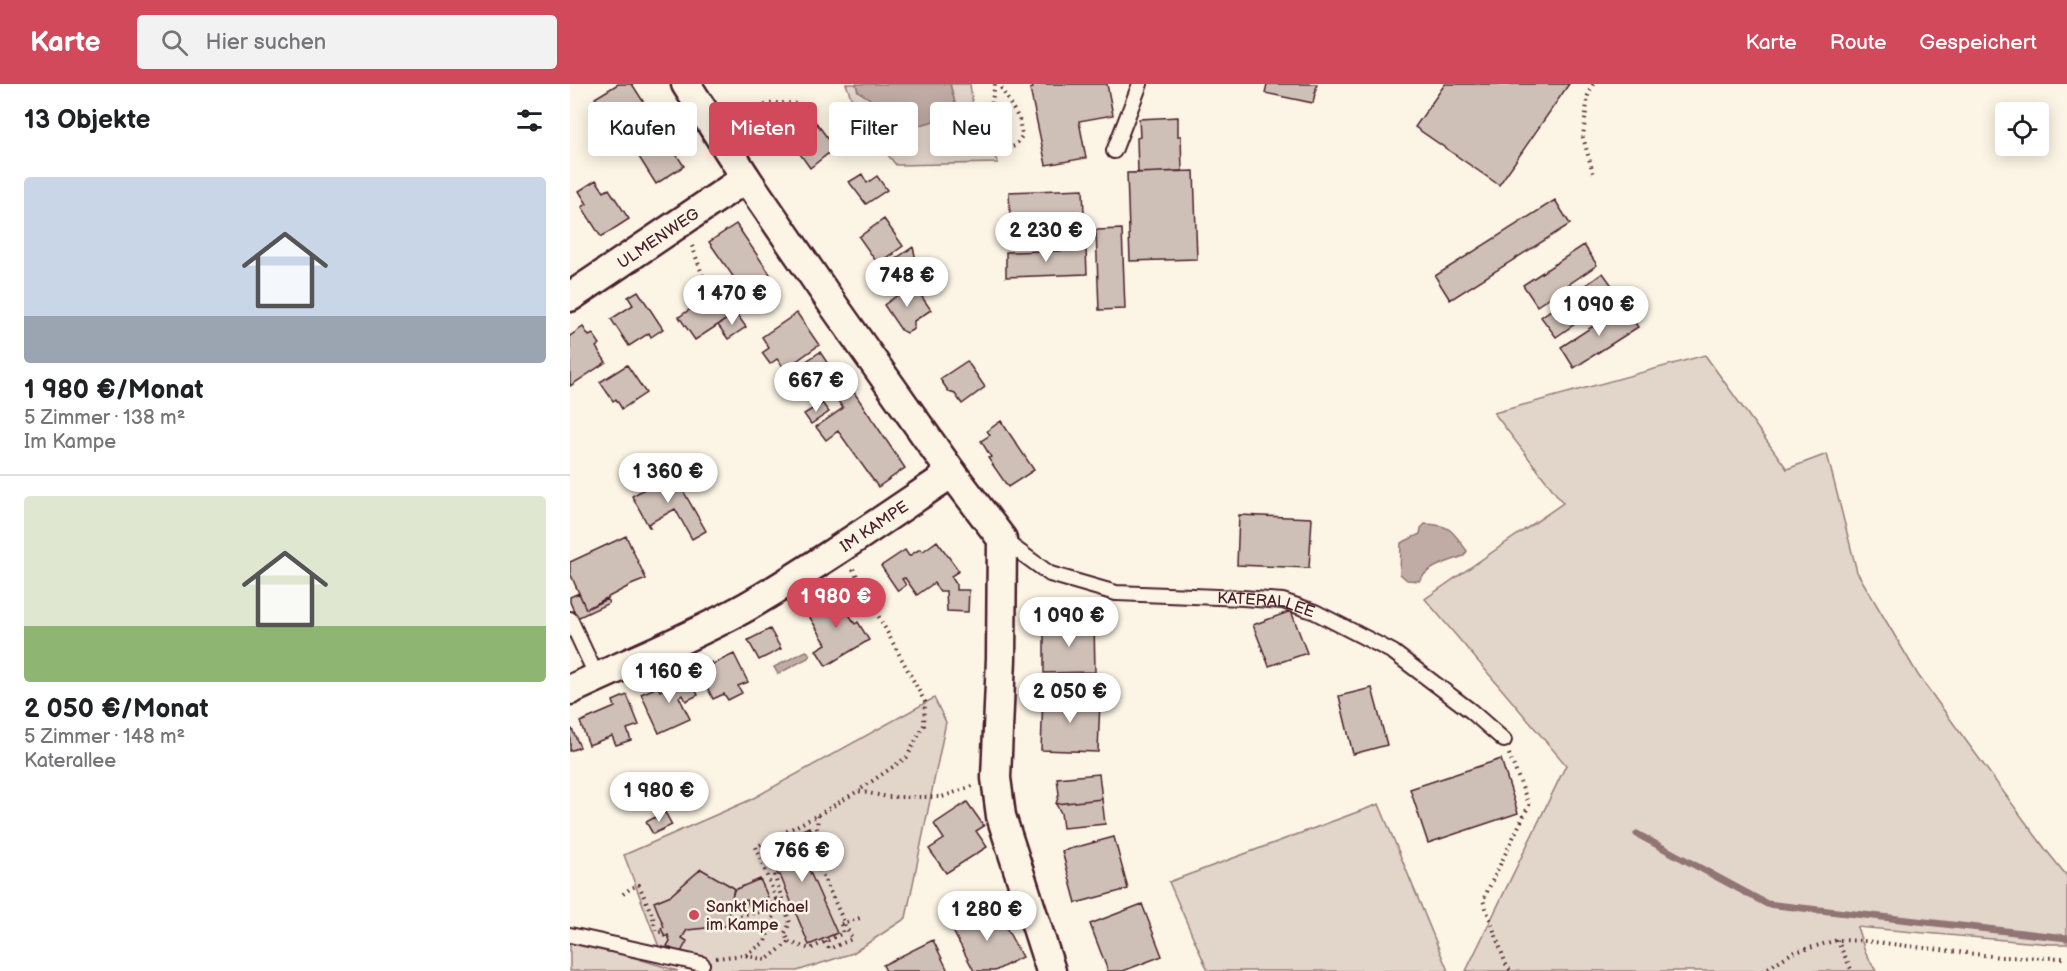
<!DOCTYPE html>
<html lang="de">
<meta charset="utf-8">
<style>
body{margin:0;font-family:"Balsamiq Sans",sans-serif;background:#f2f2f2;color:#202124;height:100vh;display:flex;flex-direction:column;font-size:22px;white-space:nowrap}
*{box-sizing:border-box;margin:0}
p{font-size:20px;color:#757577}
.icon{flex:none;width:33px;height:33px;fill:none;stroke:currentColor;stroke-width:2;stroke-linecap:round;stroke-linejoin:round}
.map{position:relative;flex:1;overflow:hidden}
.details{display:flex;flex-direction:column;background:#fff;width:570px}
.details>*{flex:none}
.banner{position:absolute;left:18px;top:18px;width:570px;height:54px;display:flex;gap:12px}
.buttons{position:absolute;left:1425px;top:18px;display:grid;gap:12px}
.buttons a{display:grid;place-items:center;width:54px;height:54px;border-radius:6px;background:#fff;box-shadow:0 3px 15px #0003;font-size:30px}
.price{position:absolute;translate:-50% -51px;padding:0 14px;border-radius:21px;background:#fff;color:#222;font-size:20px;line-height:39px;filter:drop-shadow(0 2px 3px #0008)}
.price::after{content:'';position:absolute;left:50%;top:36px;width:18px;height:14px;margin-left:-9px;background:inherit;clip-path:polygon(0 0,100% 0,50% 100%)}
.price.current{background:#d1495b;color:#fff}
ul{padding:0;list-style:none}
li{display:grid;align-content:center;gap:12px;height:318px;padding:0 24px}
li+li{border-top:2px solid #e0e0e0}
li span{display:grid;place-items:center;height:186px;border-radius:6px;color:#555}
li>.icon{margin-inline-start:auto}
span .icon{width:108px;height:108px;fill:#fffc;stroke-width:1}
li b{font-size:26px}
h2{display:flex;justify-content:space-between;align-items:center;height:72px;padding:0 24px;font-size:26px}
.pill{padding:0 21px;border-radius:6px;background:#fff;box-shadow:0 3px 15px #0003;font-size:21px;line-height:54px}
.pill.current{background:#d1495b;color:#fff}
header{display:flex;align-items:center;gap:36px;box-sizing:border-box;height:84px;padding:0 30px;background:#d1495b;color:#fff}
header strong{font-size:28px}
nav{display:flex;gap:33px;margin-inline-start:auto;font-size:21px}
.search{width:420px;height:54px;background:#f2f2f2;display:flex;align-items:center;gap:15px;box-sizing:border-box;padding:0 21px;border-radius:6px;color:#757577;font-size:22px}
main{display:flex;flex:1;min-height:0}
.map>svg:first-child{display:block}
.green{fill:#e2d5ca;stroke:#967a7a;stroke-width:1.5}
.water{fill:#c0aca5;stroke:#917474;stroke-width:1.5}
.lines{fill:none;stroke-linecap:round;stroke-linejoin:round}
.stream{stroke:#917474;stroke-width:7}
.building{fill:#cfc0b7;stroke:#4a1f2b;stroke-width:1.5}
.service-casing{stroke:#4a1f2b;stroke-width:18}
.minor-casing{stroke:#4a1f2b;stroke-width:33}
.path{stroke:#4a1f2b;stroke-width:4;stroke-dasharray:1.5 4.5;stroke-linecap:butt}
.service{stroke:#fcf5e5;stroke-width:14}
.minor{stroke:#fcf5e5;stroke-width:28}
.path-bridge{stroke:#4a1f2b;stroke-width:4;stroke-dasharray:1.5 4.5;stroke-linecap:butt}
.poi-dot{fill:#d1495b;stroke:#fcf5e5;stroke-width:2}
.labels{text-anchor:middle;stroke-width:5;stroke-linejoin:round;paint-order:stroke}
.street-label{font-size:16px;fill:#4a1f2b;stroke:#fcf5e5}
.poi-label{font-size:16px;fill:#4a1f2b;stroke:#fcf5e5;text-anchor:start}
</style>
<header>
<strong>Karte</strong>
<div class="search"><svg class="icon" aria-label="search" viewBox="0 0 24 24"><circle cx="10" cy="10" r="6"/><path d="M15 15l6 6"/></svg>Hier suchen</div>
<nav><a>Karte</a><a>Route</a><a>Gespeichert</a></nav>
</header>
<main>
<section class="details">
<h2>13 Objekte<svg class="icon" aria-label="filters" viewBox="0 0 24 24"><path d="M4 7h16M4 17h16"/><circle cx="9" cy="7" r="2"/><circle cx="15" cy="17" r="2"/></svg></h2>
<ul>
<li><span style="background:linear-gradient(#c9d6e8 75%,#9aa5b1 0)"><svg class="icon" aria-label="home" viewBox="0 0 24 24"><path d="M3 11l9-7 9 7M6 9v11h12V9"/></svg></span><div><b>1 980 €/Monat</b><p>5 Zimmer · 138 m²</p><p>Im Kampe</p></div></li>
<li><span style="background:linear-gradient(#dfe7d0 70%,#8fb573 0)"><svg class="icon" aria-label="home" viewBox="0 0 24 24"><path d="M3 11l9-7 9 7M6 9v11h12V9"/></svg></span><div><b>2 050 €/Monat</b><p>5 Zimmer · 148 m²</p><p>Katerallee</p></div></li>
</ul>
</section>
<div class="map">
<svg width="1497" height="887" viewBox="0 0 1497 887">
<rect width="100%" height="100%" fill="#fcf5e5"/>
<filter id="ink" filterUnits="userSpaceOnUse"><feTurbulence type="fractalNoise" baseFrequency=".0167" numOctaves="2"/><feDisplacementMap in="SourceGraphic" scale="12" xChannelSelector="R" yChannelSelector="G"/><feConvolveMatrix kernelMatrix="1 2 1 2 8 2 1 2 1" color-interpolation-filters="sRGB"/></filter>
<g filter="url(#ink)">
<path class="green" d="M 276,0 L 286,0 L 288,7 L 300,14 L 307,44 L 386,23 L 380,0 L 400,0 L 404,29 L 428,79 L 326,81 L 314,66 L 300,63 Z
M 1135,271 L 1217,385 L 1257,370 L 1287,488 L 1348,591 L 1476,766 L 1497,792 L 1497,860 L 1480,860 L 1287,843 L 1296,870 L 1306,887 L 896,887 L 996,681 L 855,515 L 993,419 L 924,329 Z
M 364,614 L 376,638 L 336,834 L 283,869 L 227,887 L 149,887 L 95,879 L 54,771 L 180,716 Z
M 809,720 L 878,887 L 638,887 L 599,798 Z
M 0,854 L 108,887 L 0,887 Z"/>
<path class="water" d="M 286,0 L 380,0 L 386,23 L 361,38 L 321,49 L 307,44 L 300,15 L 288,7 Z
M 855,440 C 882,441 882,447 897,467 L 894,472 C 878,478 858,482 849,497 L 837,496 L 830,490 L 831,459 L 850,450 L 851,444 Z
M 236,567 L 238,568 L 240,572 L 238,574 L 208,590 L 204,583 Z"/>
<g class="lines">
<path class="stream" d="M 1067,750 L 1197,820 L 1497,854"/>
</g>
<path class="building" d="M 48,0 L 62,0 L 80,28 L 47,49 L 25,14 Z
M 462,0 L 537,0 L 543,31 L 509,37 L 516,74 L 476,81 L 460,5 L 463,4 Z
M 697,0 L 747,0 L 743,19 L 695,9 Z
M 875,0 L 999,0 L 929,101 L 845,43 Z
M 239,29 L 265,64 L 240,84 L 213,46 Z
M 608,33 L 608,52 L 611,52 L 612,87 L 568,89 L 567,54 L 570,53 L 569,35 Z
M 69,41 L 75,50 L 49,66 L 43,57 Z
M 83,51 L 88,60 L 96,55 L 114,82 L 86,100 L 69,73 L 75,69 L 69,60 Z
M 624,87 L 627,175 L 560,177 L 557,89 Z
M 292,90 L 297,99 L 307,92 L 317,106 L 296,120 L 279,98 Z
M 26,96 L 34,108 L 39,105 L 59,135 L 31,153 L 12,123 L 17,120 L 9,107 Z
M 513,105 L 514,130 L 440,133 L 439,108 Z
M 985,116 L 1000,140 L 880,216 L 865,192 Z
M 514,130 L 516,160 L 441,163 L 440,133 Z
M 314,135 L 333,162 L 308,180 L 289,153 Z
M 166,140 L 200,190 L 174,208 L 139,158 Z
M 552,145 L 555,225 L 529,226 L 526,146 Z
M 1014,161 L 1027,181 L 967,222 L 953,201 Z
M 343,163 L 346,176 L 326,191 L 318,180 Z
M 516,166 L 517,190 L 436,193 L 436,168 Z
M 347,176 L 354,186 L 336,199 L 329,189 Z
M 1033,189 L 1048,210 L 986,253 L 971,233 Z
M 164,195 L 173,208 L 149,225 L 157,235 L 125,256 L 109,233 Z
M 343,200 L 361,226 L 344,237 L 344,245 L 337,249 L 331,246 L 314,221 Z
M 68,207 L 93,245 L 81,253 L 79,249 L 59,262 L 41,235 L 63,221 L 58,213 Z
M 1054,222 L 1068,243 L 1004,284 L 991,263 Z
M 166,229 L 176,243 L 158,255 L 148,241 Z
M 227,229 L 249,261 L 215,285 L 207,275 L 200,280 L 192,269 L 199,264 L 192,253 Z
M 13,243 L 19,252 L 23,250 L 30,260 L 26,263 L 36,278 L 0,302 L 0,252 Z
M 250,268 L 260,283 L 239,297 L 229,282 Z
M 397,277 L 415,303 L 392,320 L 385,310 L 379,308 L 370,295 Z
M 57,281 L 76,309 L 52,325 L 46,315 L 43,317 L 30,298 Z
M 266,290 L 272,300 L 243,321 L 236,311 Z
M 277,298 L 335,384 L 308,403 L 268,347 L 256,356 L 246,343 L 273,324 L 262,309 Z
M 252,319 L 259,328 L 241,340 L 234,330 Z
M 431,337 L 464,386 L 438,403 L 418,374 L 421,373 L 411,357 L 420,351 L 417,347 Z
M 103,389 L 136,447 L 122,455 L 105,425 L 78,440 L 80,443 L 79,443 L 62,412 Z
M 669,431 L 742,434 L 739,484 L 667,481 Z
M 56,452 L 76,495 L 61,501 L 16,525 L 0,489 L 0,478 Z
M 367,457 L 389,487 L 381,492 L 386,500 L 386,506 L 399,506 L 398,528 L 377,527 L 376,507 L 369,507 L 364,499 L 347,511 L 335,494 L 332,495 L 336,501 L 328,507 L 311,482 L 335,466 L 339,472 L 350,465 L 352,468 Z
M 265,508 L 285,540 L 288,538 L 299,556 L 256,582 L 246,566 L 256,560 L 236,527 Z
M 9,509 L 16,525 L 37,515 L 39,519 L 7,534 L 0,518 L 0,513 Z
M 721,527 L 737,569 L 699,582 L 683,541 Z
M 474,539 L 524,539 L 525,588 L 474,589 Z
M 200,545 L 211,565 L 189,576 L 178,556 Z
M 164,570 L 178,598 L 168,602 L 172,609 L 158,616 L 154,610 L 143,615 L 128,585 L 142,578 L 143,580 Z
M 119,593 L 128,611 L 116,617 L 113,611 L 109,613 L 120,635 L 89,649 L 71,610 L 88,603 L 90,607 Z
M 802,604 L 817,661 L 783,670 L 769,612 Z
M 57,611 L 69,641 L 57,645 L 61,656 L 46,661 L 42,652 L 19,661 L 10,638 L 45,623 L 43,617 Z
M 473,612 L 530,615 L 528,668 L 471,666 Z
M 2,645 L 10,663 L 0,667 L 0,646 Z
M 931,675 L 948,729 L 858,759 L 840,705 Z
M 529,690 L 532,715 L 486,720 L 489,710 L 487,694 Z
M 532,715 L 535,740 L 493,744 L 491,729 L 486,720 Z
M 397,718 L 414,742 L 406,747 L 417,763 L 376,789 L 359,765 L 374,755 L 364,740 Z
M 95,728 L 102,741 L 83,750 L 76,738 Z
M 239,743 L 252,772 L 236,779 L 267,849 L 239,861 L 210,791 L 208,791 L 195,763 Z
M 544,753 L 558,805 L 506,819 L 492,767 Z
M 131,785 L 164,804 L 156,842 L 117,846 L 112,854 L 117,857 L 110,870 L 97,862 L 100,857 L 98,851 L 95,853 L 91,844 L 94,843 L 84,818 L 101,811 Z
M 190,795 L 198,813 L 179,822 L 177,816 L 161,819 L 164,806 Z
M 572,820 L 592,872 L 553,887 L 538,887 L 520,840 Z
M 425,823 L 452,873 L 425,887 L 404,887 L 382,845 Z
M 363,856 L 378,887 L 316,887 L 313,881 Z"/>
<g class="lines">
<defs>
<g id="service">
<path d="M 544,67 L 570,0"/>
<path id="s1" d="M 432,455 L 480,490 L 546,509 L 673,514 L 713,517 L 745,528 L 823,568 L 901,627 L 934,656"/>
<path d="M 0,535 L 27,593"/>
<path d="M 0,851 L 132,880"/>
</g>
<g id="minor">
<path d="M 116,0 L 176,94 L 264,222 L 382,389 L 432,455 L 431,574 L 426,694 L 431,732 L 481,887"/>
<path id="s2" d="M 0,213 L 176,94"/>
<path id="s3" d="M 0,606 C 59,578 121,554 178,522 C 248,481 315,434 382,389"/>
</g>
</defs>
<use href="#service" class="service-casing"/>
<use href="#minor" class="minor-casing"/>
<path class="path" d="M 425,0 C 421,24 413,47 435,65 L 445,62 L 452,52 L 449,35 L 429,0
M 1023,0 L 1018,11 L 1013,53 L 1024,92
M 168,35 C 193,16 210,17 240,22
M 122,162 L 135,198 L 141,208
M 316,188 L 312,180 L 324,172 L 322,170
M 317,203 L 322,211 L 327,208 L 329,210
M 283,485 L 355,618 L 354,641 L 337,673 L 288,707
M 264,497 L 283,530
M 939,670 L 959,721 L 913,816 L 937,883 L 941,887
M 248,731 L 288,707 L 318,713 L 372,713 L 403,702
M 245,775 L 282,855 L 259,865 L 254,854
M 53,810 L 61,804 L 69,801 L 83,833 L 86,848 L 93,848
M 170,831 L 196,827 L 206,815 L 186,763 L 248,731 L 247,744 L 251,756 L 246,760
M 1267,856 L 1282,887
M 219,858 L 240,865 L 273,849 L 271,840
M 176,871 L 195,858 L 206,826 L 206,815
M 146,874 L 175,871 L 196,876 L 219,858 L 215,849 L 220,839 L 202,784
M 1193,887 L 1222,869 L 1267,856 L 1296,857 L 1430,873 L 1497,874"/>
<use href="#service" class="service"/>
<use href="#minor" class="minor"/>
<path class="path-bridge" d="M 271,840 L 293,833"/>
</g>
</g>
<circle class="poi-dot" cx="124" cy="831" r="6"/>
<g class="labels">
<g class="street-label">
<text dy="6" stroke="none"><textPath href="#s2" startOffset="106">ULMENWEG</textPath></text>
<text dy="6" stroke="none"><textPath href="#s3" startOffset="346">IM KAMPE</textPath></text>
<text dy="6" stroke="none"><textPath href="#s1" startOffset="279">KATERALLEE</textPath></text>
</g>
<g class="poi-label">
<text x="136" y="828">Sankt Michael<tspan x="136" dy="18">im Kampe</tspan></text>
</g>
</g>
</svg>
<div class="buttons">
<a><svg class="icon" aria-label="locate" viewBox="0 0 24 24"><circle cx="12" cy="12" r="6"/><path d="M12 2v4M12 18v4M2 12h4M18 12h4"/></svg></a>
</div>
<b class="price" style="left:476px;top:179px">2 230 €</b>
<b class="price" style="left:337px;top:224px">748 €</b>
<b class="price" style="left:162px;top:242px">1 470 €</b>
<b class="price" style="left:1029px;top:253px">1 090 €</b>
<b class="price" style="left:246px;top:329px">667 €</b>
<b class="price" style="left:98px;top:420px">1 360 €</b>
<b class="price current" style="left:266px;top:545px">1 980 €</b>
<b class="price" style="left:499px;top:564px">1 090 €</b>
<b class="price" style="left:99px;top:620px">1 160 €</b>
<b class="price" style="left:500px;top:640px">2 050 €</b>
<b class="price" style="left:89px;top:739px">1 980 €</b>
<b class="price" style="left:232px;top:799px">766 €</b>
<b class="price" style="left:417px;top:858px">1 280 €</b>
<div class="banner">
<a class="pill">Kaufen</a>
<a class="pill current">Mieten</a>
<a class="pill">Filter</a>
<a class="pill">Neu</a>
</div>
</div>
</main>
